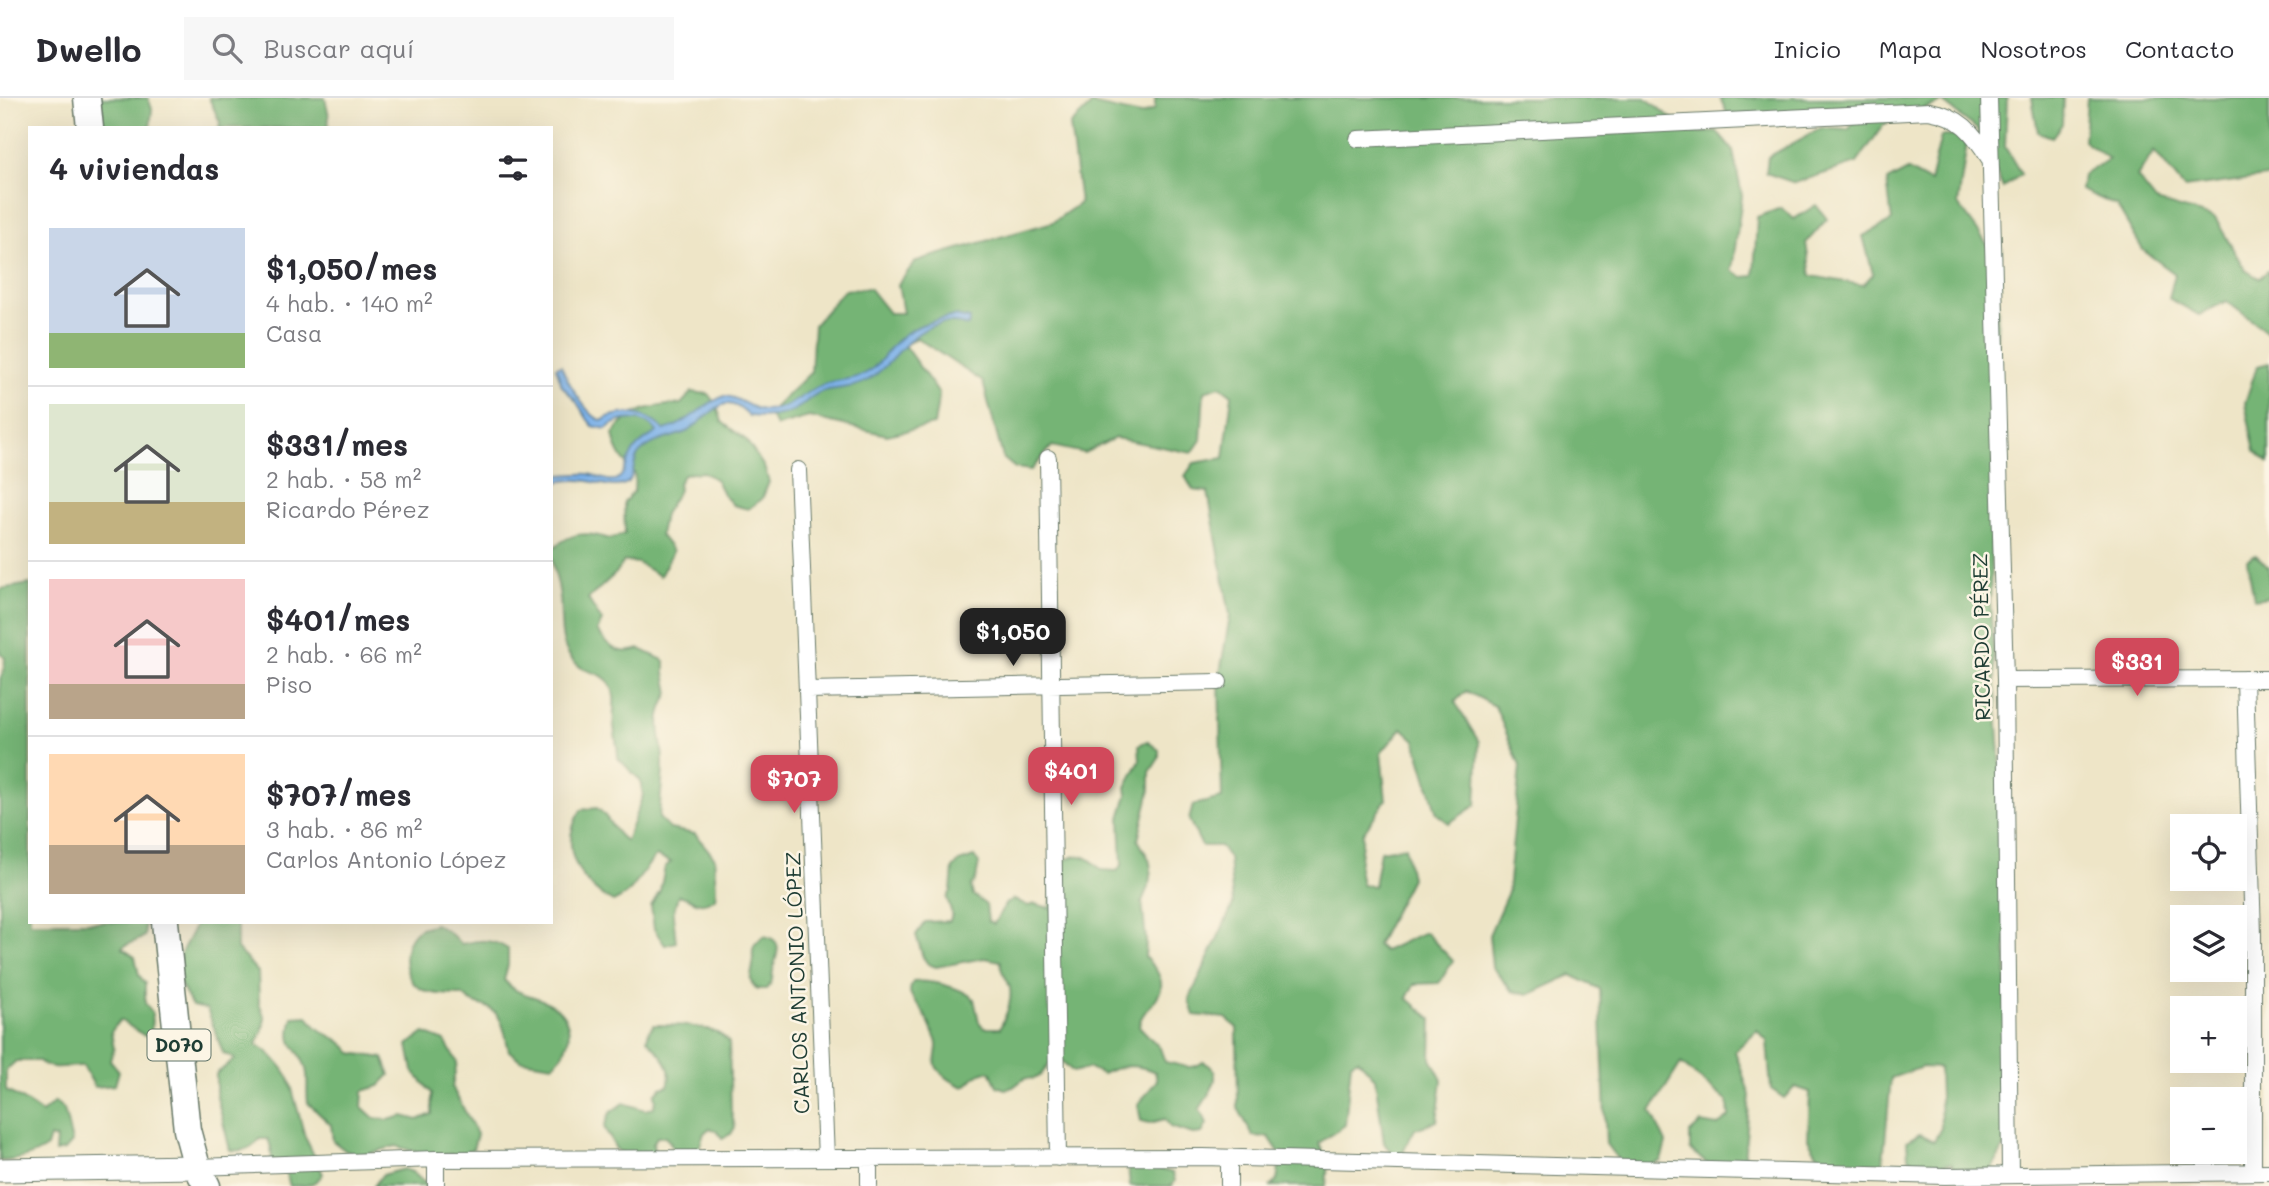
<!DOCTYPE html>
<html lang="es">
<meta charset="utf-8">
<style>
body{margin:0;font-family:Mali,sans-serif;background:#f7f7f7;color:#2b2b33;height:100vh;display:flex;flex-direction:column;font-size:26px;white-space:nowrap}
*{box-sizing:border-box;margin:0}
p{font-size:23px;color:#7c7c81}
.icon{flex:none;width:38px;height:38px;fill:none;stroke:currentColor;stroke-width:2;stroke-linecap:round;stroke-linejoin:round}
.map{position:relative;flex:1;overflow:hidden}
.drawer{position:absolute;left:28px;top:28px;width:525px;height:798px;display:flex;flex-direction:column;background:#fff;border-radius:0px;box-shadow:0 7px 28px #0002}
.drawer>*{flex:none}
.buttons{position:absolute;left:2170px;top:716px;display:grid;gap:14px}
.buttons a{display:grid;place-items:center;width:77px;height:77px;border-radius:0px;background:#fff;box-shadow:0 7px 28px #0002;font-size:35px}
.price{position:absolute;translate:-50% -60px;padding:0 16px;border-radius:14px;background:#d1495b;color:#fff;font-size:23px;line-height:46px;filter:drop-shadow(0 2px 4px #0008)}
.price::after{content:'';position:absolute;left:50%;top:42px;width:21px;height:16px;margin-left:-10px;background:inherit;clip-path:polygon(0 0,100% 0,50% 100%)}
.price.selected{background:#222;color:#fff}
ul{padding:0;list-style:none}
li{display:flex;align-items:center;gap:21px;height:175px;padding:0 21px}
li+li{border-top:2px solid #e1e1e2}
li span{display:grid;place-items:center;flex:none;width:196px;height:140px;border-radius:0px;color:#555}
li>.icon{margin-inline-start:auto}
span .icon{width:84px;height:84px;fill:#fffc;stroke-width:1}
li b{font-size:30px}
h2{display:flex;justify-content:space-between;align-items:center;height:84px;padding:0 21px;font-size:30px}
header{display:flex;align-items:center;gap:42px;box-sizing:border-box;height:98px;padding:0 35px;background:#fff;border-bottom:2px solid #e1e1e2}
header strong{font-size:33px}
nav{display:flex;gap:38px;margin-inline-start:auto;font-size:24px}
.search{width:490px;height:63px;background:#f7f7f7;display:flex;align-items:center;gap:18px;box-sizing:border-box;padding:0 24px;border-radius:0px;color:#7c7c81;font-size:26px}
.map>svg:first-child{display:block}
.forest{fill:#75b474;stroke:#4a7854;stroke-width:2}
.water{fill:#7cb1ea;stroke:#4e778f;stroke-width:2}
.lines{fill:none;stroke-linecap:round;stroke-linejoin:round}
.street-casing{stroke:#677867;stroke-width:18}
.secondary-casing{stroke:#677867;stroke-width:25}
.primary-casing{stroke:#677867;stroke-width:29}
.street{stroke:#fff;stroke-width:16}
.secondary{stroke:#fff;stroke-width:23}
.primary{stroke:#fff;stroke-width:26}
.labels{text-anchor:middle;stroke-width:5;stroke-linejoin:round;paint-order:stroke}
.shield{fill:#fcf5e5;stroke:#617469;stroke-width:2}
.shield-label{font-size:19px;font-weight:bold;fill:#1f3d34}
.street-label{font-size:21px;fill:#1f3d34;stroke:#fcf5e5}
</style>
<header>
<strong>Dwello</strong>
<div class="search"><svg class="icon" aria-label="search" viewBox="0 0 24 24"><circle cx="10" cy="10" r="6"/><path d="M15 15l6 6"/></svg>Buscar aquí</div>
<nav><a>Inicio</a><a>Mapa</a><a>Nosotros</a><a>Contacto</a></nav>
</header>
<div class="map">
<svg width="2269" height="1088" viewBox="0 0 2269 1088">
<rect width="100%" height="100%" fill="#fcf5e5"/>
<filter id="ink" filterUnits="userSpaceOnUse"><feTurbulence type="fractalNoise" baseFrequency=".0143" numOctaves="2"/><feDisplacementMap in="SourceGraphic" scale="14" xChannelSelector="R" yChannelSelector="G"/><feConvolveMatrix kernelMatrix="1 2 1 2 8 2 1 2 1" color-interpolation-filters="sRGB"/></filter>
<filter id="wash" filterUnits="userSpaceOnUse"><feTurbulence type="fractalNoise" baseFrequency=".00686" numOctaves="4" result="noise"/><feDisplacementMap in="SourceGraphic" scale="28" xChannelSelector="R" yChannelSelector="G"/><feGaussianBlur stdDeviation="1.57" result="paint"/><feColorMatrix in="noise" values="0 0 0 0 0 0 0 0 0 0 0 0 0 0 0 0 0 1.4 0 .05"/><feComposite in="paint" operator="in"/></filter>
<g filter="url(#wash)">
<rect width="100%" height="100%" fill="#eee5c7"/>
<path class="forest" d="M 98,0 L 148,0 L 152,11 L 150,30 L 102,30 Z
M 209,0 L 325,0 L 329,18 L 328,30 L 219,30 L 220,24 Z
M 1155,0 L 1646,0 L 1690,35 L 1717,34 L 1733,53 L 1742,98 L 1732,172 L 1743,179 L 1754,178 L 1757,119 L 1781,110 L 1794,121 L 1816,107 L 1827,121 L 1806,145 L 1811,178 L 1863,187 L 1873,176 L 1863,138 L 1892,123 L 1887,83 L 1908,72 L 1930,84 L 1941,38 L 1968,38 L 1958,106 L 1999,162 L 1990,505 L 2007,764 L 2006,1046 L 1990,1074 L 1958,1080 L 1952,1065 L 1921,1069 L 1908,1059 L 1907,1043 L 1920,1036 L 1934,1043 L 1941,1030 L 1939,970 L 1922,969 L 1891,980 L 1883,1064 L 1870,1075 L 1825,1069 L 1808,1041 L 1810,994 L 1795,989 L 1784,1000 L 1771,991 L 1767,943 L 1757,932 L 1735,953 L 1750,997 L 1744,1062 L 1714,1072 L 1690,1051 L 1690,1035 L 1701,1025 L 1717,1028 L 1729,1019 L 1728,1004 L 1681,965 L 1651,1013 L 1666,1045 L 1661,1063 L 1628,1075 L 1606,1046 L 1600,891 L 1571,877 L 1528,897 L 1512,893 L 1492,869 L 1489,837 L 1508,794 L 1520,668 L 1495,608 L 1466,593 L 1455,604 L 1479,644 L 1476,707 L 1449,725 L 1437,716 L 1415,642 L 1402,630 L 1381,655 L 1386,702 L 1363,735 L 1359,770 L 1362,787 L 1374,788 L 1380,753 L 1405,749 L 1411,780 L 1377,847 L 1384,853 L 1425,834 L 1453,863 L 1439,885 L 1414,886 L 1407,900 L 1432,921 L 1431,961 L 1442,982 L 1437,1023 L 1415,1031 L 1398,1063 L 1384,1045 L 1375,980 L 1358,961 L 1351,965 L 1345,1027 L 1319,1045 L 1328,1066 L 1326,1088 L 1271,1088 L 1277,1082 L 1281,1057 L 1269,1039 L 1253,1038 L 1238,1010 L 1237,930 L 1226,920 L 1194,917 L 1189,902 L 1233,807 L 1229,760 L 1220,748 L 1202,748 L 1189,722 L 1193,707 L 1222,700 L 1219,581 L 1230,517 L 1208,394 L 1193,392 L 1185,378 L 1194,365 L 1224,360 L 1232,297 L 1220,288 L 1204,293 L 1201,342 L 1192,355 L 1115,340 L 1084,355 L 1052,348 L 1031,372 L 1015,370 L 1003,360 L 983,284 L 917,240 L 904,247 L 939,296 L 934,327 L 887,337 L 809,319 L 777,328 L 768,316 L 811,274 L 814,227 L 844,192 L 869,190 L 889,215 L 903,215 L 898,186 L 916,163 L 1053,124 L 1080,105 L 1070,27 L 1092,6 L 1141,17 L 1155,11 Z
M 1720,0 L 2007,0 L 2005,49 L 2021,76 L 2003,90 L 1978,32 L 1942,4 L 1884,26 L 1857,65 L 1795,85 L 1766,75 L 1768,59 L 1821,30 L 1848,32 L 1857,21 L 1849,8 L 1729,20 Z
M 2032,0 L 2063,0 L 2062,26 L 2052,39 L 2038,34 Z
M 2087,0 L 2269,0 L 2269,77 L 2266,79 L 2184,90 L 2154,53 L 2137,79 L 2156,103 L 2215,120 L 2245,172 L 2259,180 L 2269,172 L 2269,235 L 2226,203 L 2199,217 L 2169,200 L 2175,176 L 2143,152 L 2117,108 L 2081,92 L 2083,77 L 2109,61 L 2084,43 Z
M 2269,265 L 2269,365 L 2255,353 L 2245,305 L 2257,268 Z
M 692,294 L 708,296 L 717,308 L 722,324 L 746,342 L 764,369 L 769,384 L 762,401 L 748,411 L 733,407 L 723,396 L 716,382 L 703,374 L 684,376 L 678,385 L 679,392 L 664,416 L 660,437 L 673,453 L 660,478 L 638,465 L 624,463 L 617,474 L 588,501 L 602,523 L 597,533 C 610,550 618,558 640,551 L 665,563 L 665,575 L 669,595 C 652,625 662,634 663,664 C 663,683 660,701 659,720 L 670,731 L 695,736 L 715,760 C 713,774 718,788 715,800 C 697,812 695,800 678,797 L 673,816 L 676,844 L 665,847 L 654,831 L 651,808 L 660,793 L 665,769 L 671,764 L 656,758 C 637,777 639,792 613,804 C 579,785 557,749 581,712 L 597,710 C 612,721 610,732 626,743 L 643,697 L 640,682 L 618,660 C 618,648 615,639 614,628 C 612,613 618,600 610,586 C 602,573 589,576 579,568 C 554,548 564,520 559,493 C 557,477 550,467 552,451 C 571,434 586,433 610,441 L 625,436 L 624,404 L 634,393 L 635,376 C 623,363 616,353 613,336 C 632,310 651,308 681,306 Z
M 2256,457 L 2269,470 L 2269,499 L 2254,501 L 2247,462 Z
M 30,486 L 30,824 L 144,824 L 145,837 C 138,845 130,843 122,850 L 135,859 L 139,877 L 145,885 L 145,905 L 152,915 L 151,935 L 145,938 L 120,922 L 111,934 L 114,951 L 110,962 L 119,973 L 115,987 L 95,989 L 83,968 C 68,967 51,974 39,963 L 16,963 L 6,972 L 6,993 C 16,997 34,1009 42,1015 L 55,1004 L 64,1011 L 72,1044 L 65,1052 L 55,1054 L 56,1041 L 50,1039 L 47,1049 C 34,1058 16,1063 0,1063 L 0,581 L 4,572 L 5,560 L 0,555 L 0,491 Z
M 1147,643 L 1159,652 L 1159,660 L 1150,674 L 1150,692 L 1138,742 L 1149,761 L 1151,770 L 1149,787 L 1142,803 L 1146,842 L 1145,859 C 1148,864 1153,867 1156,872 C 1174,899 1140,908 1139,928 L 1160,950 L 1165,964 C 1180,966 1190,974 1203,964 C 1228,974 1208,997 1199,1012 L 1204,1018 L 1207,1026 L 1202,1035 L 1193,1036 L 1170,1029 L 1165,1021 L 1150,1025 L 1141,1023 L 1138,1007 L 1157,982 L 1155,974 C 1135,965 1121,967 1102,976 L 1089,970 L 1073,974 L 1062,963 C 1060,963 1051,965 1050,966 C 1040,975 1042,983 1025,980 L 1013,989 L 1005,991 L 997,988 L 990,973 C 976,973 974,982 964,989 C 955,986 943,978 937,970 C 932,961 940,951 936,942 C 933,934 926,919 922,912 C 915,901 905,897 913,884 C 931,882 961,889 974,901 L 979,924 L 984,930 L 1000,930 C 1006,917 1015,899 1008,884 C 1004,876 1000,873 1001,863 L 984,860 L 936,869 L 928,866 L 923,859 L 916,837 L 925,824 L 950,823 L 952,816 L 947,800 L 951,793 L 953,770 L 959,764 L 974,759 L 979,765 L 976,781 L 971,789 L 973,797 L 986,807 L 988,823 L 994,826 L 1006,805 L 1014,801 L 1028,808 L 1035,806 L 1050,810 L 1055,769 C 1074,754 1085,753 1101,772 L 1117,773 L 1122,767 L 1120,720 L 1127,697 L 1126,689 L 1140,662 L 1139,647 Z
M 197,824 L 237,824 L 237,851 L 258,874 L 259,905 L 265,920 L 262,935 L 256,947 C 269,952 282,968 289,980 L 305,1039 L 323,1076 C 315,1088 304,1088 290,1088 L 285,1073 L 272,1065 L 271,1049 L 268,1041 L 260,1041 C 253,1050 242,1054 230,1052 L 216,995 L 216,976 L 235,961 L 223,955 L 207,911 L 192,908 L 178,882 L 175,867 Z
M 435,826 L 450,835 L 461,846 C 480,842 491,840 508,851 L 508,867 L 504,882 C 517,897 525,895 542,902 C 575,915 576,944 553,967 L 521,962 L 509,953 C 505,938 504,916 487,909 C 474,904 475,908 463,897 C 448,896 433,898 419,890 C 401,878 400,843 419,831 C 423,829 430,828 435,826 Z
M 764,838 C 784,842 777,855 774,868 C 772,874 773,880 771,886 L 766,891 L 757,891 C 745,880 754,876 753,864 C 753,849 750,849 764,838 Z
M 308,918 C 321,941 336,934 352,955 L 383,960 L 390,977 L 379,988 L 363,993 L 362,1009 L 374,1020 L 388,1022 L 403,1018 L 418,1022 L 432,1016 L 432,995 L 413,973 L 408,947 L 424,935 L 445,943 L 457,964 L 452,989 L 477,1036 L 473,1051 L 459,1056 L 426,1057 L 396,1048 L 363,1057 L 346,1053 L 333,1043 L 331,1027 L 308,1005 C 306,994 309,981 306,971 C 299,945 284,953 293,919 Z
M 654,927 C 674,927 718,926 729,945 L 731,1013 L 735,1029 L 731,1036 L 722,1040 L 717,1033 L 710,1030 L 704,1035 L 699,1051 L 692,1056 L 676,1060 L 670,1044 L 665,1039 L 657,1039 L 653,1046 L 654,1054 L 623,1056 L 616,1051 L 604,1029 L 610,1015 L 624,1005 L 645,1012 L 653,1010 L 656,1003 L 655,996 L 661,990 L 668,988 C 675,966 659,956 647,941 L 649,933 Z
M 1144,1066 L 1173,1075 L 1175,1083 L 1172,1088 L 1130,1088 L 1128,1069 Z
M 404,1071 L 412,1074 L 429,1088 L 374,1088 L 382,1077 Z"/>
<path class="water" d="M 955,218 L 970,221 L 968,228 C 919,212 902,259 870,281 C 855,291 840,289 823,293 C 814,296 808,302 801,308 C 786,319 767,320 749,318 C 742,312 735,305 726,306 C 714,308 698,328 686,334 C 670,341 650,342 638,357 C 632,365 635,382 625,386 C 614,391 600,385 588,383 C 577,381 562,382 551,386 L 551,378 C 556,377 584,375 589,376 C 599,378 611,387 620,379 C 625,374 626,365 630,359 C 636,347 646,341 657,334 C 646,317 620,319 606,331 L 593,328 L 588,322 L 576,303 L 562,288 L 556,269 L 561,267 C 565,278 589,324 604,322 C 605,321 606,319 608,319 C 630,311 648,317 664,332 C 688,327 702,305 725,298 C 740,299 750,312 764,312 C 793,311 799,297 822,287 C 837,280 851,284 868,274 C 879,267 885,256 893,247 C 909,228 931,223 955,218 Z"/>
</g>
<g filter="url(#ink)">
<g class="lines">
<defs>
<path id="street" d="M 1989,0 L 2005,582 L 2010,1077
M 1358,41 L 1929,13 C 1960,18 1973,34 1989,60
M 1048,360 L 1058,1060
M 798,372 L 826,1060
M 2245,581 L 2253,837 L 2253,1074
M 2005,582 L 2269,581
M 807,592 L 1219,584
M 1229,1060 L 1229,1088
M 197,1069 L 436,1061 L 1203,1059 L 1945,1078 L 2269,1074
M 436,1088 L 436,1061
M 869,1088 L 869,1060"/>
<path id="secondary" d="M 0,1072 L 197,1069"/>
<path id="primary" d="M 87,0 L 90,30
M 165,824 L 187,1032 L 197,1069 L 207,1088"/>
</defs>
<use href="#street" class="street-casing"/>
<use href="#secondary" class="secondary-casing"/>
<use href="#primary" class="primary-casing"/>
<use href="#street" class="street"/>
<use href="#secondary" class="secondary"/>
<use href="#primary" class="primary"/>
</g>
</g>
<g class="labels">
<rect class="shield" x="147.5" y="931.5" width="63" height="31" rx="5"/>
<g class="shield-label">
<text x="179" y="954">D070</text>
</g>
<g class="street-label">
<text transform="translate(1982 539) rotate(-91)" y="7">RICARDO PÉREZ</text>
<text transform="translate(798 885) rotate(-92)" y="7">CARLOS ANTONIO LÓPEZ</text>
</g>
</g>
</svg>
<div class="buttons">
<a><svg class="icon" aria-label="locate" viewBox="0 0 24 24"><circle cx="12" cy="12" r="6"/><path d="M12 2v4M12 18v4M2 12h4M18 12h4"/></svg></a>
<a><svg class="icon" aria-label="layers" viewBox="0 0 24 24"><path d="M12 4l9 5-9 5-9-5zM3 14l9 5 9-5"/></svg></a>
<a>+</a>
<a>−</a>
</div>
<b class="price selected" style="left:1013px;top:570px">$1,050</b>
<b class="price" style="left:2137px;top:600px">$331</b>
<b class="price" style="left:1071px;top:709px">$401</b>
<b class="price" style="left:794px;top:717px">$707</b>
<section class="drawer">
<h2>4 viviendas<svg class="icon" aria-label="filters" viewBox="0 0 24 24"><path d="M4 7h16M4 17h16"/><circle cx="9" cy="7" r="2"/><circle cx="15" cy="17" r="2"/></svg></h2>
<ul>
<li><span style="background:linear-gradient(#c9d6e8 75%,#8fb573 0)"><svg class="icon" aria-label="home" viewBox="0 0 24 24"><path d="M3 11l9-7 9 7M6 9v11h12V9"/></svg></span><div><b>$1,050/mes</b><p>4 hab. · 140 m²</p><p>Casa</p></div></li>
<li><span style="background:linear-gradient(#dfe7d0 70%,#c2b280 0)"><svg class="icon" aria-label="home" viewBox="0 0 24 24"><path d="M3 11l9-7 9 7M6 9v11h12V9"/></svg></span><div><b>$331/mes</b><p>2 hab. · 58 m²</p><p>Ricardo Pérez</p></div></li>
<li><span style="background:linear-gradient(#f6c9c9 75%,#b9a48a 0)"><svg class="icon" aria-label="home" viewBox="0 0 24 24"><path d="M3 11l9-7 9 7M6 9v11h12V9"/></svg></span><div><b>$401/mes</b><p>2 hab. · 66 m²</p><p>Piso</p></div></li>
<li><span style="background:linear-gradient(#ffd9b3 65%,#b9a48a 0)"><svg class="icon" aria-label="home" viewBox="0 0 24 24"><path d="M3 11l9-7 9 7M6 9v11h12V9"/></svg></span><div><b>$707/mes</b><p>3 hab. · 86 m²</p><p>Carlos Antonio López</p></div></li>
</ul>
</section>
</div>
